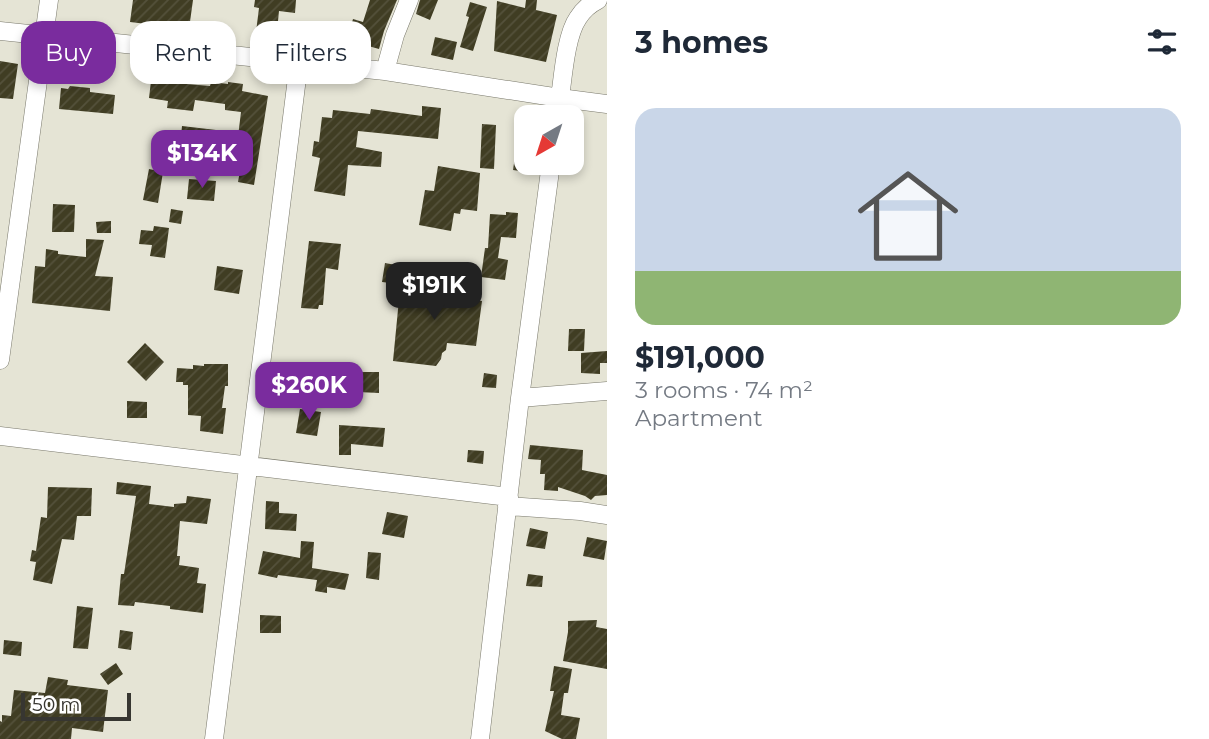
<!DOCTYPE html>
<meta charset="utf-8">
<style>
body{margin:0;font-family:Montserrat,sans-serif;background:#f2f2f3;color:#1f2937;height:100vh;display:flex;flex-direction:column;font-size:26px;white-space:nowrap}
*{box-sizing:border-box;margin:0}
p{font-size:23px;color:#747a83}
.icon{flex:none;width:38px;height:38px;fill:none;stroke:currentColor;stroke-width:2;stroke-linecap:round;stroke-linejoin:round}
.map{position:relative;flex:1;overflow:hidden}
.side{display:flex;flex-direction:column;background:#fff;width:602px}
.side>*{flex:none}
.hud{position:absolute;left:21px;top:21px;width:480px;height:63px;display:flex;gap:14px}
.needle{width:46px;rotate:219deg}
.buttons{position:absolute;left:514px;top:105px;display:grid;gap:14px}
.buttons a{display:grid;place-items:center;width:70px;height:70px;border-radius:14px;background:#fff;box-shadow:0 4px 10px #0003;font-size:35px}
.scale{position:absolute;left:21px;bottom:18px;width:110px;box-sizing:border-box;padding-left:7px;border:4px solid #373631;border-top:0;font-size:19px;line-height:24px;white-space:nowrap;color:#373631;-webkit-text-stroke:5px #fff;paint-order:stroke}
.price{position:absolute;translate:-50% -60px;padding:0 16px;border-radius:14px;background:#7a2c9e;color:#fff;font-size:23px;line-height:46px;filter:drop-shadow(0 2px 4px #0008)}
.price::after{content:'';position:absolute;left:50%;top:42px;width:21px;height:16px;margin-left:-10px;background:inherit;clip-path:polygon(0 0,100% 0,50% 100%)}
.price.current{background:#222;color:#fff}
ul{padding:0;list-style:none}
li{display:grid;align-content:center;gap:14px;height:371px;padding:0 28px}
li+li{border-top:2px solid #e0e1e3}
li span{display:grid;place-items:center;height:217px;border-radius:21px;color:#555}
li>.icon{margin-inline-start:auto}
span .icon{width:126px;height:126px;fill:#fffc;stroke-width:1}
li b{font-size:30px}
h2{display:flex;justify-content:space-between;align-items:center;height:84px;padding:0 28px;font-size:30px}
.tag{padding:0 24px;border-radius:21px;background:#fff;box-shadow:0 4px 10px #0003;font-size:24px;line-height:63px}
.tag.current{background:#7a2c9e;color:#fff}
main{display:flex;flex:1;min-height:0}
.map>svg:first-child{display:block}
.building{fill:url(#building-hatch)}
.lines{fill:none;stroke-linecap:round;stroke-linejoin:round}
.minor-casing{stroke:#79786b;stroke-width:19}
.minor{stroke:#fff;stroke-width:18}
</style>
<main>
<div class="map">
<svg width="607" height="739" viewBox="0 0 607 739">
<defs>
<pattern id="building-hatch" width="6" height="6" patternUnits="userSpaceOnUse" patternTransform="scale(1.75)"><rect width="6" height="6" fill="#403d23"/><path d="M-1 1l2-2M0 6l6-6M5 7l2-2" fill="none" stroke="#54513b"/></pattern>
</defs>
<rect width="100%" height="100%" fill="#e5e4d5"/>
<path class="building" d="M 133,0 L 193,0 L 189,29 L 130,22 Z
M 255,0 L 296,0 L 295,13 L 279,11 L 277,31 L 272,30 L 271,34 L 256,32 L 259,8 L 254,7 Z
M 370,0 L 397,0 L 384,31 L 379,49 L 347,40 L 353,19 L 363,22 Z
M 420,0 L 438,0 L 430,20 L 416,14 Z
M 526,0 L 537,0 L 536,10 L 557,15 L 546,62 L 494,51 L 497,1 L 525,8 Z
M 470,2 L 487,7 L 473,51 L 460,47 L 469,17 L 466,16 Z
M 435,37 L 457,42 L 453,60 L 431,55 Z
M 0,61 L 18,64 L 13,99 L 0,98 Z
M 151,81 L 210,86 L 211,82 L 228,84 L 228,82 L 243,84 L 242,91 L 268,96 L 254,185 L 238,182 L 241,165 L 218,163 L 219,151 L 236,153 L 241,112 L 225,110 L 225,104 L 195,100 L 193,111 L 167,108 L 168,101 L 149,98 Z
M 70,86 L 90,88 L 90,92 L 115,95 L 113,114 L 59,109 L 61,88 L 68,89 Z
M 422,106 L 441,108 L 438,139 L 358,131 L 356,147 L 382,152 L 381,167 L 348,165 L 345,196 L 314,191 L 320,158 L 312,156 L 314,141 L 319,142 L 322,117 L 332,118 L 333,110 L 370,114 L 371,109 L 422,116 Z
M 482,124 L 496,125 L 494,169 L 480,168 Z
M 520,124 L 527,124 L 527,172 L 513,170 Z
M 182,126 L 216,130 L 214,151 L 180,147 Z
M 438,166 L 480,173 L 477,211 L 461,209 L 460,214 L 454,213 L 451,231 L 419,225 L 425,190 L 434,191 Z
M 149,169 L 163,172 L 158,203 L 143,200 Z
M 189,179 L 216,181 L 214,201 L 187,199 Z
M 53,204 L 75,205 L 74,232 L 52,232 Z
M 171,209 L 183,211 L 181,224 L 169,222 Z
M 506,212 L 518,213 L 516,238 L 501,237 L 498,258 L 508,260 L 505,280 L 481,277 L 485,248 L 488,248 L 490,214 L 506,215 Z
M 111,221 L 111,233 L 97,233 L 96,222 Z
M 154,226 L 169,228 L 165,258 L 150,256 L 152,245 L 139,244 L 141,230 L 153,231 Z
M 86,239 L 104,240 L 95,276 L 113,277 L 110,311 L 32,303 L 35,266 L 45,267 L 46,249 L 58,251 L 58,254 L 86,257 Z
M 309,241 L 341,244 L 338,270 L 326,268 L 323,305 L 319,305 L 318,309 L 301,308 Z
M 385,263 L 401,266 L 399,284 L 382,282 Z
M 217,266 L 243,270 L 239,294 L 214,290 Z
M 437,267 L 451,269 L 448,293 L 452,294 L 452,297 L 482,301 L 476,346 L 447,343 L 446,350 L 442,353 L 441,359 L 436,366 L 393,361 L 400,289 L 433,292 Z
M 569,329 L 585,329 L 584,351 L 568,351 Z
M 145,343 L 164,362 L 146,381 L 127,362 Z
M 607,351 L 607,363 L 600,363 L 600,374 L 581,373 L 581,353 Z
M 204,364 L 228,364 L 228,386 L 225,386 L 222,408 L 226,408 L 223,434 L 200,431 L 201,416 L 188,415 L 188,385 L 183,385 L 183,382 L 176,382 L 177,368 L 193,369 L 193,365 L 204,366 Z
M 359,372 L 379,372 L 379,393 L 358,392 Z
M 484,373 L 497,375 L 496,388 L 482,387 Z
M 127,401 L 147,402 L 147,418 L 127,418 Z
M 300,409 L 321,412 L 317,436 L 296,433 Z
M 339,425 L 385,428 L 383,447 L 351,444 L 351,455 L 339,455 Z
M 530,445 L 583,450 L 582,470 L 607,475 L 607,495 L 595,496 L 591,500 L 585,496 L 558,487 L 558,491 L 544,490 L 545,474 L 540,474 L 541,460 L 528,459 Z
M 468,450 L 484,451 L 483,464 L 467,462 Z
M 117,482 L 151,486 L 149,504 L 174,507 L 174,504 L 186,503 L 187,496 L 211,499 L 207,524 L 180,521 L 177,556 L 180,556 L 179,565 L 199,568 L 197,583 L 206,584 L 203,613 L 170,609 L 170,606 L 135,602 L 134,606 L 118,605 L 121,574 L 124,574 L 136,496 L 116,494 Z
M 48,487 L 92,488 L 91,516 L 77,516 L 74,540 L 62,539 L 52,584 L 33,580 L 36,562 L 30,561 L 32,550 L 36,551 L 41,517 L 47,518 Z
M 266,501 L 279,502 L 279,513 L 297,514 L 296,531 L 265,529 Z
M 387,512 L 408,516 L 404,538 L 382,534 Z
M 530,528 L 548,532 L 545,549 L 526,546 Z
M 587,537 L 607,541 L 604,560 L 583,556 Z
M 301,541 L 314,542 L 312,568 L 349,574 L 345,590 L 327,587 L 327,593 L 315,591 L 317,580 L 278,575 L 277,578 L 258,574 L 263,551 L 300,558 Z
M 368,552 L 381,553 L 379,580 L 366,578 Z
M 528,574 L 543,576 L 542,587 L 526,586 Z
M 77,606 L 93,608 L 88,649 L 73,648 Z
M 260,615 L 281,616 L 281,633 L 260,633 Z
M 597,620 L 596,627 L 607,629 L 607,669 L 563,661 L 568,632 L 568,621 Z
M 120,630 L 133,632 L 131,650 L 118,648 Z
M 4,640 L 22,642 L 21,656 L 3,654 Z
M 116,663 L 123,674 L 108,685 L 100,674 Z
M 554,666 L 572,669 L 568,693 L 564,693 L 561,715 L 580,718 L 576,739 L 562,739 L 545,731 L 554,691 L 550,691 Z
M 48,677 L 68,680 L 67,685 L 108,690 L 103,732 L 72,728 L 71,739 L 0,739 L 0,721 L 2,722 L 2,715 L 11,716 L 14,690 L 45,693 Z"/>
<g class="lines">
<defs>
<path id="minor" d="M 598,0 C 590,4 583,10 578,18 C 566,35 563,76 560,98 L 607,104
M 0,31 L 385,71 L 560,98 L 557,117
M 385,71 L 395,35 L 409,0
M 0,360 L 49,0
M 520,398 L 607,391
M 0,436 L 509,497
M 507,506 L 580,511 L 607,515
M 214,739 L 299,62
M 480,739 L 520,398 L 551,163"/>
</defs>
<use href="#minor" class="minor-casing"/>
<use href="#minor" class="minor"/>
</g>
</svg>
<div class="buttons">
<a><svg class="needle" viewBox="-14 -14 28 28"><path d="M0-13l5 13h-10z" fill="#e53935"/><path d="M0 13l5-13h-10z" fill="#747a83"/></svg></a>
</div>
<div class="scale">50 m</div>
<b class="price" style="left:202px;top:190px">$134K</b>
<b class="price current" style="left:434px;top:322px">$191K</b>
<b class="price" style="left:309px;top:422px">$260K</b>
<div class="hud">
<a class="tag current">Buy</a>
<a class="tag">Rent</a>
<a class="tag">Filters</a>
</div>
</div>
<section class="side">
<h2>3 homes<svg class="icon" aria-label="filters" viewBox="0 0 24 24"><path d="M4 7h16M4 17h16"/><circle cx="9" cy="7" r="2"/><circle cx="15" cy="17" r="2"/></svg></h2>
<ul>
<li><span style="background:linear-gradient(#c9d6e8 75%,#8fb573 0)"><svg class="icon" aria-label="home" viewBox="0 0 24 24"><path d="M3 11l9-7 9 7M6 9v11h12V9"/></svg></span><div><b>$191,000</b><p>3 rooms · 74 m²</p><p>Apartment</p></div></li>
</ul>
</section>
</main>
